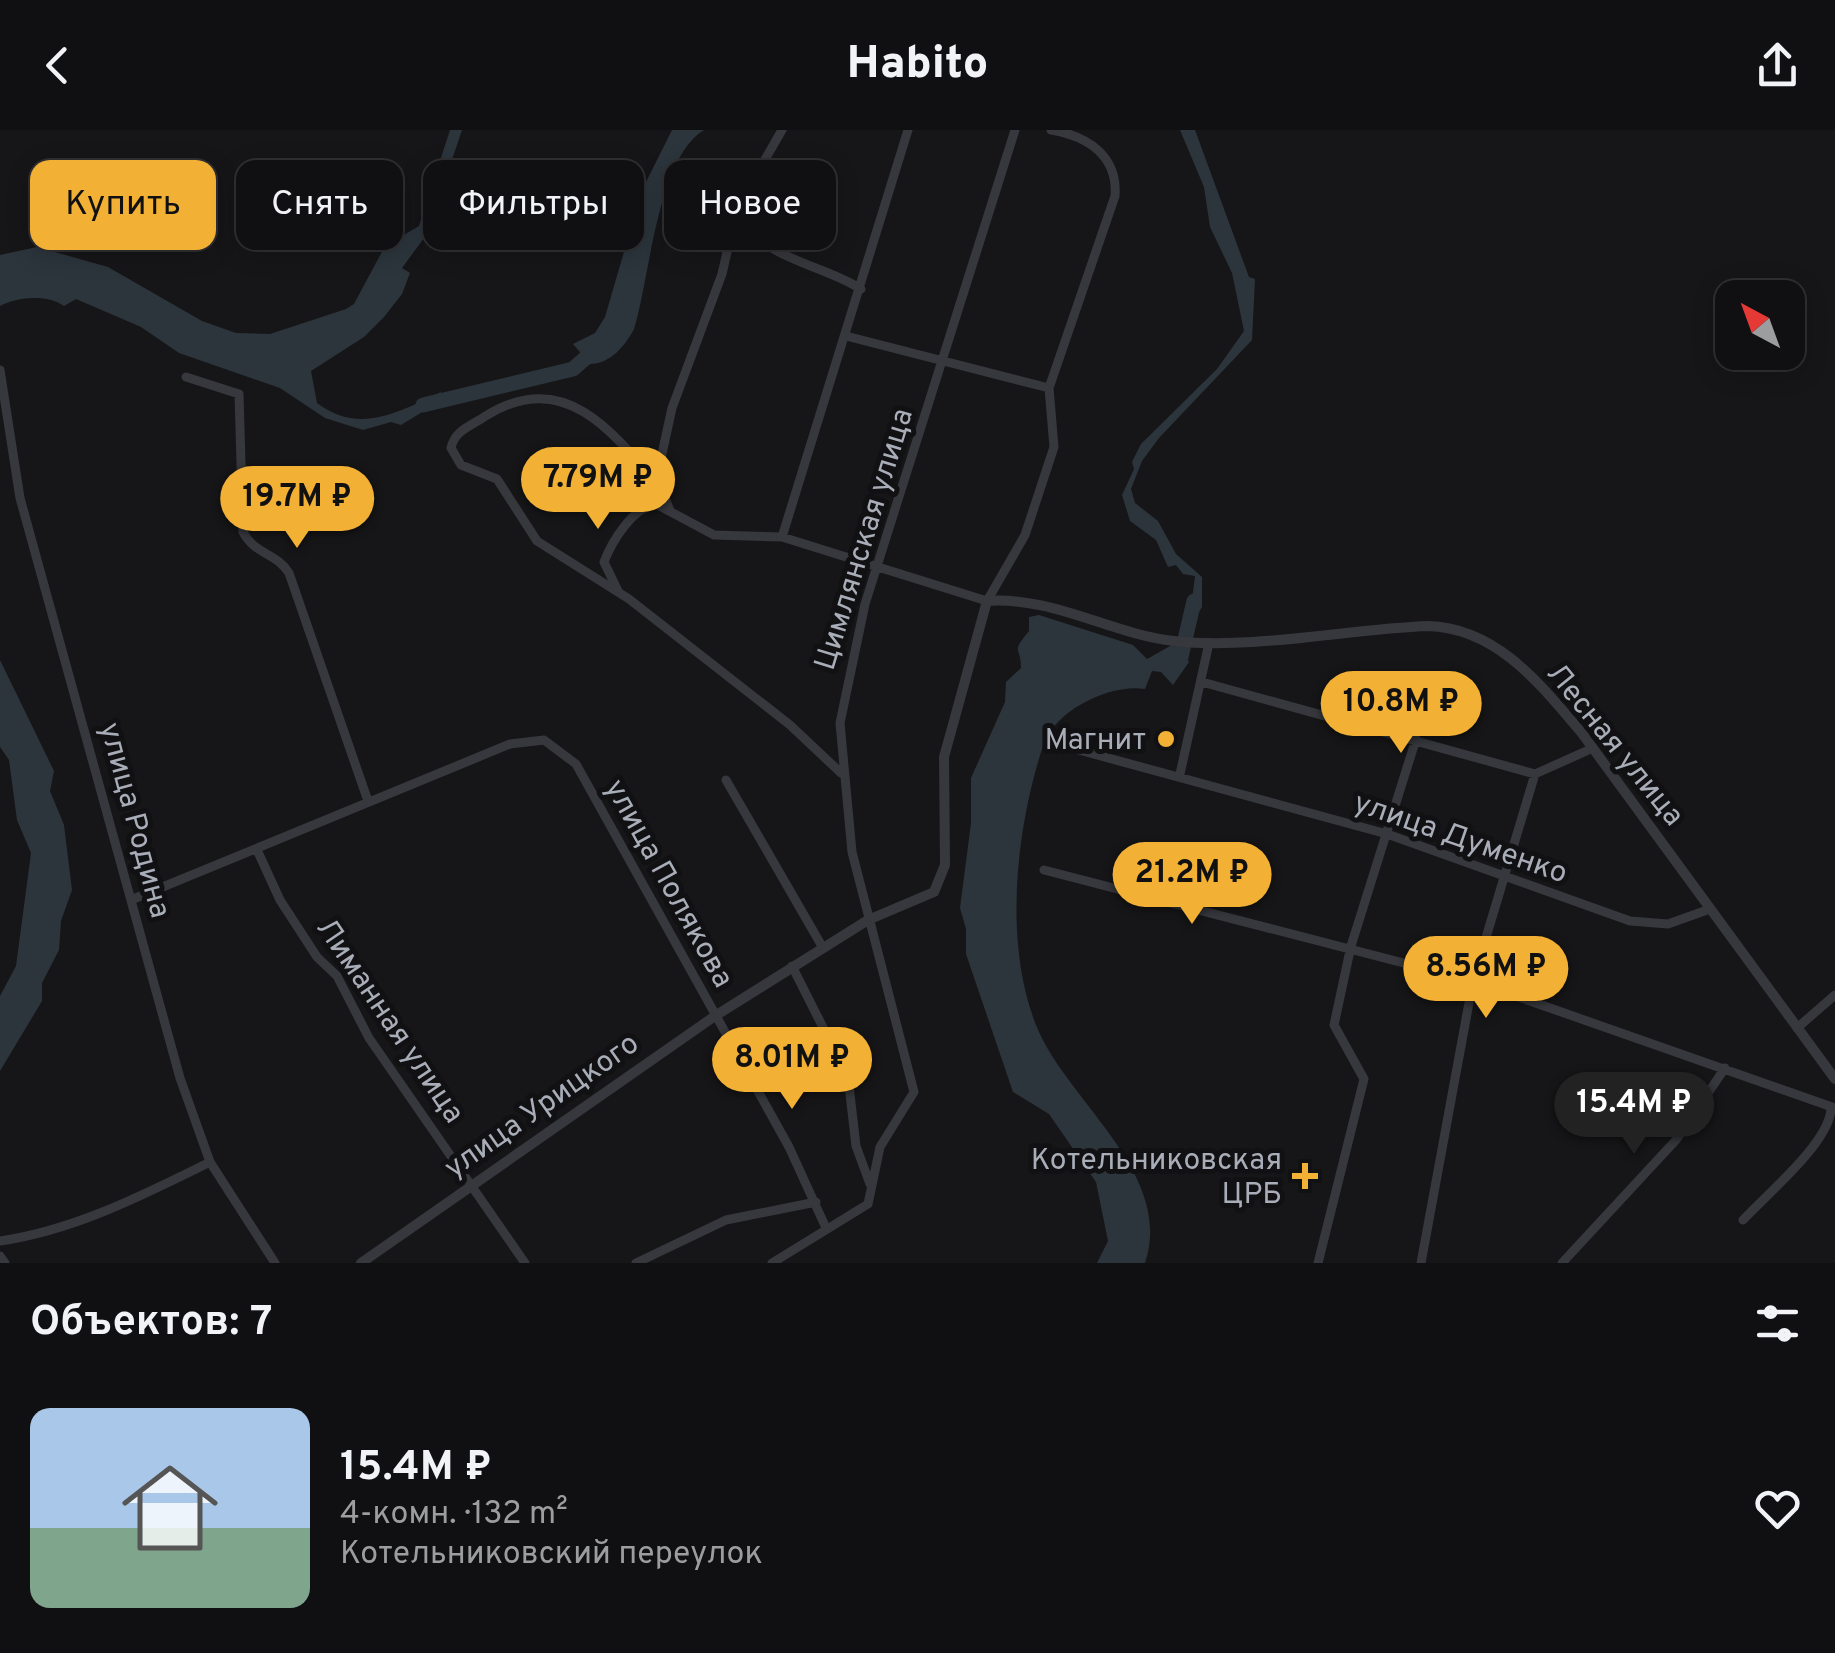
<!DOCTYPE html>
<html lang="ru">
<meta charset="utf-8">
<style>
body{margin:0;font-family:Overpass,sans-serif;background:#19191b;color:#f1f3f6;height:100vh;display:flex;flex-direction:column;font-size:38px;white-space:nowrap}
*{box-sizing:border-box;margin:0}
p{font-size:32px;color:#9c9d9f}
.icon{flex:none;width:55px;height:55px;fill:none;stroke:currentColor;stroke-width:2;stroke-linecap:round;stroke-linejoin:round}
.map{position:relative;height:1133px;overflow:hidden}
.drawer{display:flex;flex-direction:column;background:#101012;flex:1}
.drawer>*{flex:none}
.hud{position:absolute;left:30px;top:30px;width:1000px;height:90px;display:flex;gap:20px}
.needle{width:65px;rotate:319deg}
.buttons{position:absolute;left:1715px;top:150px;display:grid;gap:20px}
.buttons a{display:grid;place-items:center;width:90px;height:90px;border-radius:20px;background:#101012;box-shadow:0 5px 25px #0003,0 0 0 2px #303032;font-size:50px}
.price{position:absolute;translate:-50% -85px;padding:0 22px;border-radius:35px;background:#f2b134;color:#111;font-size:32px;line-height:65px;filter:drop-shadow(0 2px 5px #0008)}
.price::after{content:'';position:absolute;left:50%;top:60px;width:30px;height:22px;margin-left:-15px;background:inherit;clip-path:polygon(0 0,100% 0,50% 100%)}
.price.on{background:#222;color:#fff}
ul{padding:0;list-style:none}
li{display:flex;align-items:center;gap:30px;height:250px;padding:0 30px}
li span{display:grid;place-items:center;flex:none;width:280px;height:200px;border-radius:20px;color:#555}
li>.icon{margin-inline-start:auto}
span .icon{width:120px;height:120px;fill:#fffc;stroke-width:1}
li b{font-size:42px}
h2{display:flex;justify-content:space-between;align-items:center;height:120px;padding:0 30px;font-size:42px}
.chip{padding:0 35px;border-radius:20px;background:#101012;box-shadow:0 5px 25px #0003,0 0 0 2px #303032;font-size:35px;line-height:90px}
.chip.on{background:#f2b134;color:#111}
header{display:flex;justify-content:space-between;align-items:center;height:130px;padding:0 30px;background:#101012;font-size:45px;font-weight:800}
.map>svg:first-child{display:block}
.water{fill:#2c353c}
.lines{fill:none;stroke-linecap:round;stroke-linejoin:round}
.river{stroke:#2c353c;stroke-width:15}
.minor{stroke:#37383d;stroke-width:9}
.tertiary{stroke:#37383d;stroke-width:10}
.poi-dot{fill:#f2b134;stroke:#111113;stroke-width:4}
.labels{text-anchor:middle;stroke-width:10;stroke-linejoin:round;paint-order:stroke}
.street-label{font-size:30px;fill:#a8adb8;stroke:#111113}
.poi-label{font-size:30px;fill:#a8adb8;stroke:#111113;text-anchor:end}
</style>
<header><svg class="icon" aria-label="back" viewBox="0 0 24 24"><path d="M15 5l-7 7 7 7"/></svg>Habito<svg class="icon" aria-label="share" viewBox="0 0 24 24"><path d="M12 15V3M7 8l5-5 5 5M5 13v7h14v-7"/></svg></header>
<div class="map">
<svg width="1835" height="1133" viewBox="0 0 1835 1133">
<rect width="100%" height="100%" fill="#161618"/>
<path class="water" d="M 450,0 L 462,0 L 427,104 L 402,138 L 410,143 L 402,164 L 384,187 L 364,207 L 311,241 L 317,273 C 359,305 399,282 441,262 L 442,270 L 401,295 L 391,292 L 363,300 L 325,288 L 280,258 L 179,223 L 141,197 L 76,169 L 64,176 C 47,164 17,167 0,176 L 0,125 L 37,117 L 108,137 L 202,191 L 236,203 L 270,204 L 346,179 L 354,174 L 385,116 L 419,96 Z
M 672,0 L 704,0 C 657,28 650,148 634,199 C 625,216 610,234 590,234 L 573,214 L 595,203 L 605,187 L 642,60 Z
M 1180,0 L 1195,0 L 1249,147 L 1255,149 L 1252,210 L 1159,308 L 1142,331 L 1131,359 L 1135,373 L 1158,391 L 1176,424 L 1202,447 L 1202,477 L 1195,489 L 1184,484 L 1185,478 L 1191,478 L 1195,446 L 1183,444 L 1176,435 L 1168,437 L 1156,410 L 1130,391 L 1122,365 L 1134,339 L 1132,332 L 1141,314 L 1217,239 L 1244,201 L 1232,143 L 1210,97 L 1204,57 Z
M 1039,485 L 1133,515 L 1147,529 L 1172,515 L 1182,519 L 1189,532 L 1173,555 L 1161,542 L 1152,541 L 1145,559 C 1111,553 1056,580 1044,613 C 1016,696 1003,812 1036,895 C 1066,971 1175,1043 1145,1133 L 1097,1133 L 1108,1111 L 1096,1052 L 1049,984 L 1013,962 L 966,824 L 966,799 L 960,778 L 971,693 L 971,648 L 1005,572 L 1006,552 L 1021,538 C 1021,515 1010,524 1029,501 L 1029,487 Z
M 0,530 L 54,641 L 50,661 L 64,695 L 72,760 L 61,791 L 59,820 L 42,853 L 42,871 L 0,941 L 0,866 L 16,836 L 31,723 L 17,690 L 9,630 L 0,617 Z"/>
<g class="lines">
<path class="river" d="M 423,275 L 573,239 L 598,217
M 1181,527 L 1194,471"/>
<path class="minor" d="M 737,78 C 757,130 819,132 861,159
M 846,206 L 1049,258
M 0,240 L 20,368 L 180,948 L 210,1032 L 275,1133
M 186,247 L 239,264 L 243,402 C 255,425 277,423 289,443 L 368,671
M 663,363 C 616,304 565,235 484,287 C 471,296 455,300 451,318 L 461,335 L 497,349 L 537,411 L 629,469 L 790,595 L 841,643
M 670,381 L 663,363 L 660,333 L 672,278 L 722,144 L 737,78 L 782,0
M 782,407 L 908,0
M 618,461 L 604,432 C 612,411 633,377 656,374 L 714,405 L 782,407 L 987,471 L 1025,405 L 1054,317 L 1049,258 L 1115,66 C 1118,26 1088,6 1051,0
M 1202,552 L 1535,644 L 1593,618
M 1079,620 L 1387,704 L 1630,791 L 1668,794 L 1710,779
M 1180,644 L 1209,513
M 726,650 L 823,818
M 257,720 L 280,770 L 317,827 L 337,846 L 369,908 L 525,1133
M 1044,740 L 1473,851 L 1835,978
M 131,770 L 510,614 L 544,610 L 576,634 L 789,1017 L 826,1098
M 792,836 L 848,947 L 856,1016 L 870,1054
M 1797,898 L 1835,865
M 1743,1090 C 1766,1065 1829,1013 1831,979
M 0,1111 C 75,1100 143,1065 210,1032
M 0,1126 L 5,1133
M 636,1133 L 726,1090 L 816,1072
M 772,1133 L 868,1074 L 880,1017 L 914,962 L 852,722 L 840,593 L 865,474 L 1015,0
M 1318,1133 L 1364,949 L 1334,895 L 1351,816 L 1416,609
M 1421,1133 L 1473,851 L 1535,644
M 1562,1133 L 1676,1010 L 1725,938"/>
<path class="tertiary" d="M 361,1133 L 715,886 L 868,790 L 934,762 L 945,735 L 944,627 L 987,471 C 1052,466 1111,504 1174,511 C 1252,520 1348,499 1428,496 C 1497,498 1540,554 1581,602 L 1835,949"/>
</g>
<g class="poi-dot">
<circle cx="1166" cy="609" r="10"/>
<path d="M1300 1031h10v10h10v10h-10v10h-10v-10h-10v-10h10z"/>
</g>
<g class="labels">
<g class="street-label">
<text transform="translate(863 409) rotate(-73)" y="10">Цимлянская улица</text>
<text transform="translate(1616 614) rotate(51)" y="10">Лесная улица</text>
<text transform="translate(136 690) rotate(75)" y="10">улица Родина</text>
<text transform="translate(1461 707) rotate(19)" y="10">улица Думенко</text>
<text transform="translate(670 753) rotate(61)" y="10">улица Полякова</text>
<text transform="translate(391 890) rotate(56)" y="10">Лиманная улица</text>
<text transform="translate(541 975) rotate(-35)" y="10">улица Урицкого</text>
</g>
<g class="poi-label">
<text x="1146" y="619">Магнит</text>
<text x="1282" y="1039">Котельниковская<tspan x="1282" dy="34">ЦРБ</tspan></text>
</g>
</g>
</svg>
<div class="buttons">
<a><svg class="needle" viewBox="-14 -14 28 28"><path d="M0-13l5 13h-10z" fill="#e53935"/><path d="M0 13l5-13h-10z" fill="#9c9d9f"/></svg></a>
</div>
<b class="price" style="left:598px;top:402px">7.79M ₽</b>
<b class="price" style="left:297px;top:421px">19.7M ₽</b>
<b class="price" style="left:1401px;top:626px">10.8M ₽</b>
<b class="price" style="left:1192px;top:797px">21.2M ₽</b>
<b class="price" style="left:1486px;top:891px">8.56M ₽</b>
<b class="price" style="left:792px;top:982px">8.01M ₽</b>
<b class="price on" style="left:1634px;top:1027px">15.4M ₽</b>
<div class="hud">
<a class="chip on">Купить</a>
<a class="chip">Снять</a>
<a class="chip">Фильтры</a>
<a class="chip">Новое</a>
</div>
</div>
<section class="drawer">
<h2>Объектов: 7<svg class="icon" aria-label="filters" viewBox="0 0 24 24"><path d="M4 7h16M4 17h16"/><circle cx="9" cy="7" r="2"/><circle cx="15" cy="17" r="2"/></svg></h2>
<ul>
<li><span style="background:linear-gradient(#a9c7e8 60%,#7fa58c 0)"><svg class="icon" aria-label="home" viewBox="0 0 24 24"><path d="M3 11l9-7 9 7M6 9v11h12V9"/></svg></span><div><b>15.4M ₽</b><p>4-комн. · 132 m²</p><p>Котельниковский переулок</p></div><svg class="icon" aria-label="heart" viewBox="0 0 24 24"><path d="M12 20l-8-8c-3-5 5-10 8-4 3-6 11-1 8 4z"/></svg></li>
</ul>
</section>
